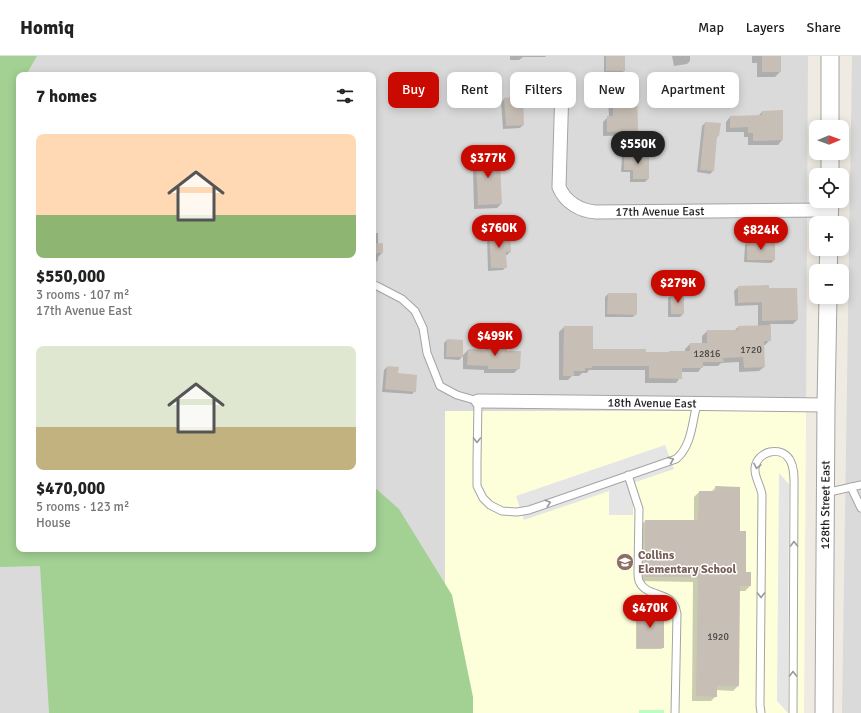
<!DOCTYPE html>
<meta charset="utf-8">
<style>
body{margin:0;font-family:Signika,sans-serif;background:#f2f2f2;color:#222;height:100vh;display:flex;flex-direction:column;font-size:15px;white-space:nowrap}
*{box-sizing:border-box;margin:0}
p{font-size:13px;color:#767676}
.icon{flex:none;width:22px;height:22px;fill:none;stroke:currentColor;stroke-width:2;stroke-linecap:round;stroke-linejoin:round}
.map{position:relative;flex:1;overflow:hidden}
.details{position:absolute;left:16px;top:16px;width:360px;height:480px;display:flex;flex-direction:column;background:#fff;border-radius:8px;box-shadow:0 2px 10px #0003}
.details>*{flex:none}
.top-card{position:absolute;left:388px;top:16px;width:380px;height:36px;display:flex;gap:8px}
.needle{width:26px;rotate:89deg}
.buttons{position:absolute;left:809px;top:64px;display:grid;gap:8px}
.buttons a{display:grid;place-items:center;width:40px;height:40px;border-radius:8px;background:#fff;box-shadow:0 2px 10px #0003;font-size:20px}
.price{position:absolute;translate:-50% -34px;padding:0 9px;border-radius:14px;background:#ca0a00;color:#fff;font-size:13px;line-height:26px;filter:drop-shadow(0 1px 2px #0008)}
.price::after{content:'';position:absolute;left:50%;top:24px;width:12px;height:9px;margin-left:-6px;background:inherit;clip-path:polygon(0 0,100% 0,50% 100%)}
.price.active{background:#222;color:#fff}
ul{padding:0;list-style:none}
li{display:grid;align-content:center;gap:8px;height:212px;padding:0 20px}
li span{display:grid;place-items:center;height:124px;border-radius:8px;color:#555}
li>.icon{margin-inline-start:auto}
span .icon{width:72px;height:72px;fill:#fffc;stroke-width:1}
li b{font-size:17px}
h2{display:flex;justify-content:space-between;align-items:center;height:48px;padding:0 20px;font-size:17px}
.chip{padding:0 14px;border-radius:8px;background:#fff;box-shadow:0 2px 10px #0003;font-size:14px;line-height:36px}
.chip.active{background:#ca0a00;color:#fff}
header{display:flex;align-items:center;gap:24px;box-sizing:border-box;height:56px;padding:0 20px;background:#fff;border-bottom:1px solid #e0e0e0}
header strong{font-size:19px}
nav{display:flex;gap:22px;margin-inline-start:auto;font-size:14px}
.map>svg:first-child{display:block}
.residential{fill:#dbdada;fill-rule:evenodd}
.education{fill:#fdffdb}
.forest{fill:#a3d194}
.park{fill:#bbfdc3}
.parking{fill:#e5e5e5}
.shadow{fill:#0003}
.building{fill:#c7beb5}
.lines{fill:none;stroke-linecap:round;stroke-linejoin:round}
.service-casing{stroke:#a4a4a4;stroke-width:9}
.minor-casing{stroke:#a4a4a4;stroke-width:15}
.tertiary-casing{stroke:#a4a4a4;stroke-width:19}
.service{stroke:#fff;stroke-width:7}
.minor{stroke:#fff;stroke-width:13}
.tertiary{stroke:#fff;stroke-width:17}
.oneway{stroke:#999}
.labels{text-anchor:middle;stroke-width:3;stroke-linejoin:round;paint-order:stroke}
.number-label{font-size:10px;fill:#484543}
.street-label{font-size:12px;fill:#1d1d1d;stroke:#fff}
.education-label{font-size:12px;font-weight:bold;fill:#785e54;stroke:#fff;text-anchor:start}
</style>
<header>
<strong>Homiq</strong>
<nav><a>Map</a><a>Layers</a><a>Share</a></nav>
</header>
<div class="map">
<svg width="861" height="657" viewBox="0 0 861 657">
<rect width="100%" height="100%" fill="#efebe2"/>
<path class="residential" d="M 0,0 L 808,0 L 806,355 L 445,657 L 0,657 ZM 19,19 L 373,19 L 373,493 L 19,493 Z
M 852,0 L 861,0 L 861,657 L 842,657 Z"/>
<path class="education" d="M 445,355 L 806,355 L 804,657 L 445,657 Z"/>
<path class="forest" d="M 0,0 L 37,0 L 26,19 L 19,19 L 19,493 L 373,493 L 373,430 L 399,453 L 452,539 L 473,641 L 473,657 L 49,657 L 40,510 L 0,511 Z"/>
<path class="park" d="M 639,654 L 664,654 L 664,657 L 639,657 Z"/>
<path class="parking" d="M 665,389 L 674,413 L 633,427 L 633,459 L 609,459 L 609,435 L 524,464 L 516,440 Z
M 779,417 L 789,428 L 788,657 L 777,645 Z"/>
<path class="shadow" d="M 510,0 L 546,0 L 545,1 L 523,1 L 519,4 L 510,4 Z
M 604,0 L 624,0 L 624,15 L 621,18 L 604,18 Z
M 672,0 L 690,0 L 690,5 L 687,8 L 674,10 Z
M 752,0 L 780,0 L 780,16 L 775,21 L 757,21 L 757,7 L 752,7 Z
M 613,36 L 637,75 L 632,79 L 603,80 L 603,66 L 608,61 L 609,61 L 608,41 Z
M 504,43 L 523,69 L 520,72 L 503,73 L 501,46 Z
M 782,55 L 782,84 L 778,89 L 748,89 L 748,81 L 744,81 L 744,76 L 726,76 L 726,66 L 730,61 L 757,61 L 762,56 Z
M 705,67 L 718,80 L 716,82 L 713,115 L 710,118 L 697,116 L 702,70 Z
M 478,95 L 493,109 L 501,148 L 497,152 L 474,153 L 473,114 L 475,112 L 474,100 Z
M 625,98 L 648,123 L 645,126 L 630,126 L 630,116 L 621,116 L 622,101 Z
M 373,177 L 378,177 L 378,188 L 382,197 L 378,201 L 378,204 L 373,209 Z
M 490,177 L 510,196 L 507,199 L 505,199 L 506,211 L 503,214 L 488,215 L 487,180 Z
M 748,186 L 774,204 L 771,207 L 744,206 L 745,189 Z
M 738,231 L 769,233 L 796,233 L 797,264 L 793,268 L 770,268 L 770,284 L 765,289 L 763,289 L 764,311 L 759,315 L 739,316 L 739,306 L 721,307 L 718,310 L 702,310 L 702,311 L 698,316 L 681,316 L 680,322 L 676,327 L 645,327 L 645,314 L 589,314 L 587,317 L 582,317 L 579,320 L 572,320 L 568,324 L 559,324 L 559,276 L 564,271 L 592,294 L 644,297 L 685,296 L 685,293 L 690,288 L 702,288 L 702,280 L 707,275 L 734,275 L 738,271 L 758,270 L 758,249 L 735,250 L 734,235 Z
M 608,238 L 636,238 L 636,258 L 633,261 L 605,261 L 605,241 Z
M 672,239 L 683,239 L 683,258 L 680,261 L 668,261 L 668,242 Z
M 447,284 L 462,301 L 459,304 L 444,303 L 444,287 Z
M 490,287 L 506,296 L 519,312 L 514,317 L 484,317 L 484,314 L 463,313 L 463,299 L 468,294 L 485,295 L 485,292 Z
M 387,311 L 397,318 L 415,335 L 412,338 L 382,336 L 384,314 Z
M 716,431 L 739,476 L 745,517 L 750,530 L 745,535 L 739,535 L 738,630 L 733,635 L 716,634 L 716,640 L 711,645 L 692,645 L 693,526 L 640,525 L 641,470 L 645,465 L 694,465 L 694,441 L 699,436 L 711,436 Z
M 638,555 L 663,555 L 663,592 L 661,593 L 636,593 L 636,556 Z"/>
<path class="building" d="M 606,0 L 625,0 L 625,15 L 606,15 Z
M 762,0 L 781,0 L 781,16 L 762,16 Z
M 613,35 L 637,35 L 638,75 L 607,76 L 607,60 L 613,60 Z
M 523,40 L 524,69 L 506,70 L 504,42 Z
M 783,54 L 783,84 L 753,85 L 753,77 L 748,77 L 748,71 L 730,72 L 730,60 L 762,59 L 762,55 Z
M 705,66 L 721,67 L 719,80 L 717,80 L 714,115 L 700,114 Z
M 478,94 L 493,94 L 494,108 L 500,108 L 502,148 L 478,149 L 476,108 L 478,108 Z
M 624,97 L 649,97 L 649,123 L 633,123 L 633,114 L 624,114 Z
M 489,176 L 510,176 L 511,196 L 506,196 L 507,212 L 491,212 Z
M 747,185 L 775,186 L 775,204 L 747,204 Z
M 383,187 L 383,197 L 373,197 L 373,188 Z
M 769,229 L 769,232 L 797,232 L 798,264 L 762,265 L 762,246 L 738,247 L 738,230 Z
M 608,237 L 637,237 L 637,259 L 607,258 Z
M 671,238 L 684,238 L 684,258 L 671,258 Z
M 771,269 L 771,285 L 764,285 L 765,311 L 744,312 L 743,301 L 723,302 L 724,306 L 703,306 L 703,312 L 682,312 L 682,323 L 649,322 L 649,310 L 592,310 L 592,312 L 585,312 L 585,315 L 574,315 L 574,320 L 563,320 L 564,270 L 593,270 L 593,293 L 646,293 L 646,296 L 669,296 L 669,295 L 690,295 L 690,287 L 707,287 L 707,274 L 738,274 L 738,270 Z
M 447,283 L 463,284 L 463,301 L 446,301 Z
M 490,286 L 507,287 L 507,295 L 521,295 L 520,313 L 488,313 L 488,310 L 467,309 L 468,293 L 489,294 Z
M 387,310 L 399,311 L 398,317 L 417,319 L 416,336 L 385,333 Z
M 715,430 L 740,431 L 740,475 L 746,475 L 746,516 L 751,516 L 751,530 L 740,530 L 739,630 L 717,630 L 717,641 L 696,640 L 698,521 L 645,521 L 645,464 L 698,464 L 699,435 L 716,435 Z
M 637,554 L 664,554 L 664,592 L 637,592 Z"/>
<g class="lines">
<defs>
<path id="service" d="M 373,229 L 377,230 L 402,243 L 415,255 L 423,272 L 427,297 L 440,330 L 457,339 L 478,345 L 477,406 L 477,430 L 483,442 L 490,449 L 502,455 L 517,456 L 529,454 L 676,403 C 692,390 692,366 697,348
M 628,419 L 639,453 L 638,517 C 638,520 638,524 640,527 C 647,540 667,536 674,549 C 676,551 676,555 677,558 L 675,657
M 851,431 L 861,452
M 825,437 L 861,429
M 761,657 L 760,649 L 762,439 C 761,430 754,421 755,412 C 757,395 781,389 790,404 C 795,413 794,424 794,434 L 793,657"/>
<g id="minor">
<path id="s1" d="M 562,31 L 559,131 C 565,146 580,155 596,156 L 829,154"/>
<path id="s2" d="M 478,345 L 826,349"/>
</g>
<g id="tertiary">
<path d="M 830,71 L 830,0"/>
<path d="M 830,119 L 830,97"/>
<path d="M 829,167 L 830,145"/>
<path d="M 828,215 L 829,193"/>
<path id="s3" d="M 824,657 L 826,349 L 828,241"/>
</g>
</defs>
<use href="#service" class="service-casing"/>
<use href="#minor" class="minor-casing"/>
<use href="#tertiary" class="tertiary-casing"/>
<use href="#service" class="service"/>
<use href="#minor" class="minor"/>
<use href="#tertiary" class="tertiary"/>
</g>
<defs><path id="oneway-chevron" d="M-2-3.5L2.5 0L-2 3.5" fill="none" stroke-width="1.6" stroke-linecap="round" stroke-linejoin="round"/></defs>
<g class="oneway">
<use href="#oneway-chevron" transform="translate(477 384) rotate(91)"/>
<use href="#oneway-chevron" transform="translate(671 404) rotate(-22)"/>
<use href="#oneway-chevron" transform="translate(757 410) rotate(102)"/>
<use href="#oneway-chevron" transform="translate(548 447) rotate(-19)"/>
<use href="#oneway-chevron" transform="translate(794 488) rotate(-90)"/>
<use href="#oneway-chevron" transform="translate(761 539) rotate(90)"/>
<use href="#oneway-chevron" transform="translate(793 618) rotate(-90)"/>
</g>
<defs>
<symbol id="school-disc" viewBox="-11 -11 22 22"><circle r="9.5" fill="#8d6e63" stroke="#fff"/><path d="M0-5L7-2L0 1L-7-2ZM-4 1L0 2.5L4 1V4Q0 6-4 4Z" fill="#fff"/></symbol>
</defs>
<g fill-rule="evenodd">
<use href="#school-disc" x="615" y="496" width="20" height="20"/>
</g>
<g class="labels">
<g class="number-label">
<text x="751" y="297">1720</text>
<text x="707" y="301">12816</text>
<text x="718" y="584">1920</text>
</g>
<g class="street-label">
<text dy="4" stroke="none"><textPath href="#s1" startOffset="211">17th Avenue East</textPath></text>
<text dy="4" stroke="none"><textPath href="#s2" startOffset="174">18th Avenue East</textPath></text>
<text dy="4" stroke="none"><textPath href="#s3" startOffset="208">128th Street East</textPath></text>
</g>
<g class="education-label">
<text x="638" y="503">Collins<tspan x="638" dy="14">Elementary School</tspan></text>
</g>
</g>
</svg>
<div class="buttons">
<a><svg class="needle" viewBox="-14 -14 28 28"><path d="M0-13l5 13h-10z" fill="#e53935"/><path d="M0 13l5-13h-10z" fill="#767676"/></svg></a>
<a><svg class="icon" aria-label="locate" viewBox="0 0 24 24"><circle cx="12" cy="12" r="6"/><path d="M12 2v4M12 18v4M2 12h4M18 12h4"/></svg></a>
<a>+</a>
<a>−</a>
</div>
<b class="price active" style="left:638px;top:109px">$550K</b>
<b class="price" style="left:488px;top:123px">$377K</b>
<b class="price" style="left:499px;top:193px">$760K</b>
<b class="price" style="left:761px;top:195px">$824K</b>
<b class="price" style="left:678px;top:248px">$279K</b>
<b class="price" style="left:495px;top:301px">$499K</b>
<b class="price" style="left:650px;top:573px">$470K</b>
<div class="top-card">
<a class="chip active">Buy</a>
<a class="chip">Rent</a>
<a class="chip">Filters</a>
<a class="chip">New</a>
<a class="chip">Apartment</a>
</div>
<section class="details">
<h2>7 homes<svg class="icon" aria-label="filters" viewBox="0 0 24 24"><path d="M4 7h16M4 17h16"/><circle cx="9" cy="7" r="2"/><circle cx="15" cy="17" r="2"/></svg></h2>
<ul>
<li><span style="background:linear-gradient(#ffd9b3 65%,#8fb573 0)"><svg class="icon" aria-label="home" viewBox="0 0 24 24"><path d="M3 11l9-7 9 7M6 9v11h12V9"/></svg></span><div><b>$550,000</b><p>3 rooms · 107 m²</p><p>17th Avenue East</p></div></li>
<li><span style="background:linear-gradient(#dfe7d0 65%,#c2b280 0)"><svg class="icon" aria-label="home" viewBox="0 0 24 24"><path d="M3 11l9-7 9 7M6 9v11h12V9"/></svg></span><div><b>$470,000</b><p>5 rooms · 123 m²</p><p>House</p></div></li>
</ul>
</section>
</div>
